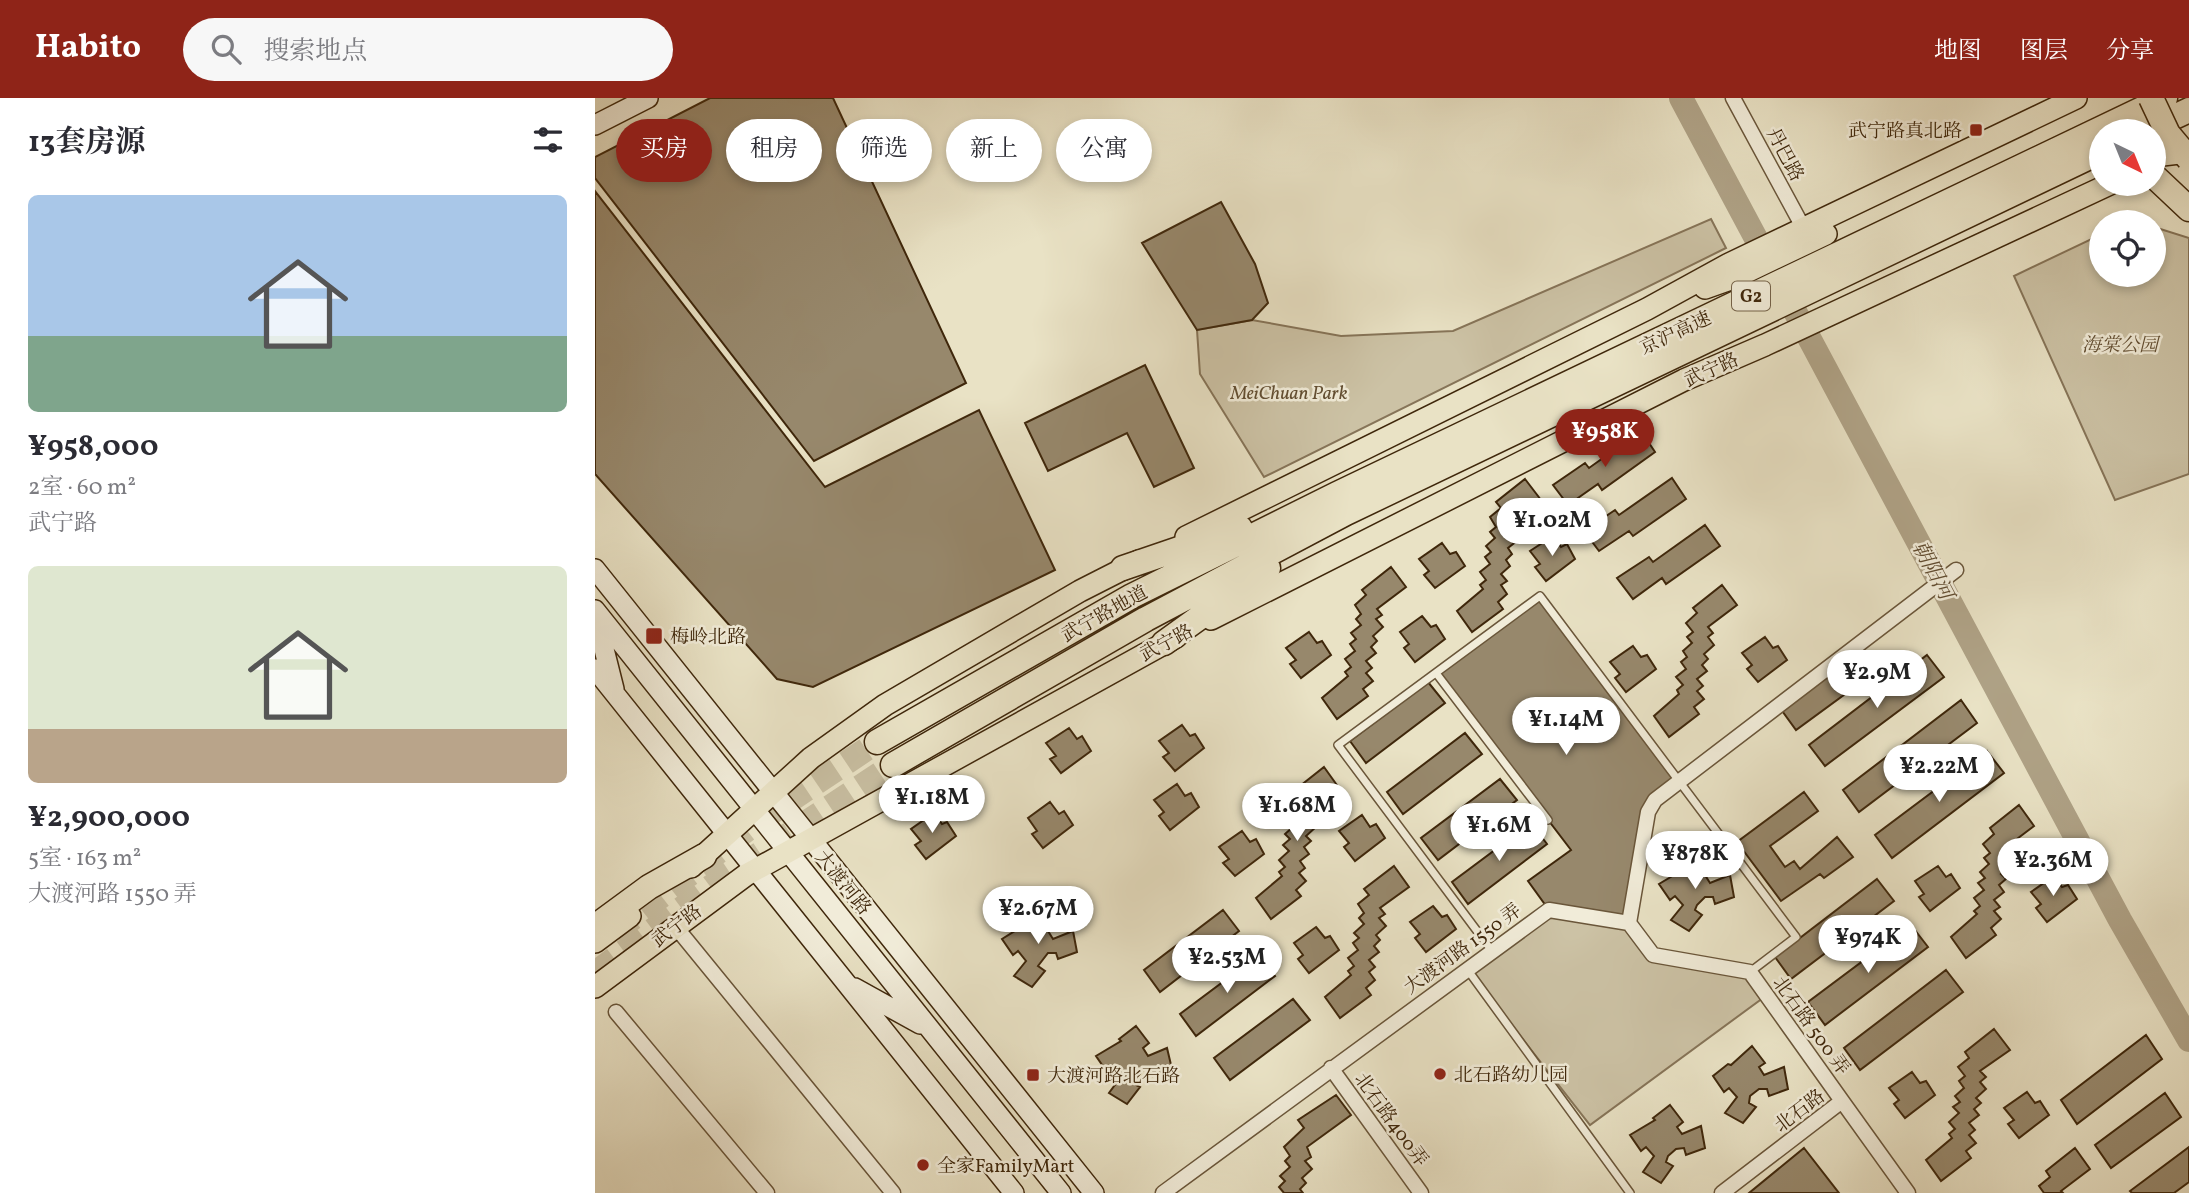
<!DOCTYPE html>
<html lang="zh">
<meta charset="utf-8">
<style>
body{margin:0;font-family:Vollkorn,"Noto Serif SC",serif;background:#f7f7f7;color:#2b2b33;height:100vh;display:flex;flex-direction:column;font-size:26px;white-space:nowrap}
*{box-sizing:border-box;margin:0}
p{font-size:23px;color:#7c7c81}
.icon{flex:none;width:38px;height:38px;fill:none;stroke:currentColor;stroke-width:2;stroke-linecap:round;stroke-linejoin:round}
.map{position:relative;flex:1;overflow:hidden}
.panel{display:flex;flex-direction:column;background:#fff;width:595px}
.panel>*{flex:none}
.top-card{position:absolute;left:21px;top:21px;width:665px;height:63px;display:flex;gap:14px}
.needle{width:46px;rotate:137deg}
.tools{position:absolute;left:1494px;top:21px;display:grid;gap:14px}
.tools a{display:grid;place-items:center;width:77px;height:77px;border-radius:50%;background:#fff;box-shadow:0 4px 10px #0003;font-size:35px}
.price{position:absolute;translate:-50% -60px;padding:0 16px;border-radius:24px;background:#fff;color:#222;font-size:23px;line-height:46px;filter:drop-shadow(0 2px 4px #0008)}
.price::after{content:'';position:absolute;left:50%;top:42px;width:21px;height:16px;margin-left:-10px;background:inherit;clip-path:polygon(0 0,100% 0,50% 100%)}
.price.on{background:#8f2418;color:#fff}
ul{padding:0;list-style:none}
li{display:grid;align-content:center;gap:14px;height:371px;padding:0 28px}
li span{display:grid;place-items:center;height:217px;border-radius:10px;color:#555}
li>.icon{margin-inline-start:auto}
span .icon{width:126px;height:126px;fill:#fffc;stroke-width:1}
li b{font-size:30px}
h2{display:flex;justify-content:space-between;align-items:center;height:84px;padding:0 28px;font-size:30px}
.pill{padding:0 24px;border-radius:32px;background:#fff;box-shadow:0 4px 10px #0003;font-size:24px;line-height:63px}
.pill.on{background:#8f2418;color:#fff}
header{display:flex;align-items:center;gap:42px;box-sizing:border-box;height:98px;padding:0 35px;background:#8f2418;color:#fff}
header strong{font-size:33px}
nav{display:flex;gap:38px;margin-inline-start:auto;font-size:24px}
.search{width:490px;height:63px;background:#f7f7f7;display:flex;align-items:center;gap:18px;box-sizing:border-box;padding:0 24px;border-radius:38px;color:#7c7c81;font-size:26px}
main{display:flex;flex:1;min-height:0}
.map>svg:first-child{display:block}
.green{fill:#ccc2a5;stroke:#867458;stroke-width:2}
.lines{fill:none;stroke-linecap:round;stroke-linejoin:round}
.river{stroke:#afa286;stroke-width:24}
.building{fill:#97886c;stroke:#3f270b;stroke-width:2}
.highway-tunnel{stroke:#c7bda0;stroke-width:24;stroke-dasharray:24 12;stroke-linecap:butt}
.lane-casing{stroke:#6a563a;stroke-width:10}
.street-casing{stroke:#6a563a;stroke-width:17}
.secondary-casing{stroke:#3f270b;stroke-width:22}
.primary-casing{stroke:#3f270b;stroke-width:24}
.highway-casing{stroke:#3f270b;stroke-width:27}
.lane{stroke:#f1ecd9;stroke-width:7}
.street{stroke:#f1ecd9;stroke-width:14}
.secondary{stroke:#f1ecd9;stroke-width:19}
.primary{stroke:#e9e2c5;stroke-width:21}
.highway{stroke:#e9e2c5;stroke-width:24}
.primary-bridge-casing{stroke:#3f270b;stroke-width:24;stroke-linecap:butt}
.highway-bridge-casing{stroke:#3f270b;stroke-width:27;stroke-linecap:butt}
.primary-bridge{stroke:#e9e2c5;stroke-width:21}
.highway-bridge{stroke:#e9e2c5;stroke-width:24}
.poi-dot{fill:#8f2418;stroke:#f1ecd9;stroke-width:2.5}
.labels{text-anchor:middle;stroke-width:5;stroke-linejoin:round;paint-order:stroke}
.shield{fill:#f1ecd9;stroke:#746249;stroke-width:2}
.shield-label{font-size:18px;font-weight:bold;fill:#3f270b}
.poi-label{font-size:19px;fill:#3f270b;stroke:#f1ecd9;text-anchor:start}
.street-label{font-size:19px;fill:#3f270b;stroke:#f1ecd9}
.park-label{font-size:19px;font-style:italic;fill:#624e32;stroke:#f1ecd9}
.water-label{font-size:21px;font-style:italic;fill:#614c30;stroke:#f1ecd9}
</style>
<header>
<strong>Habito</strong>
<div class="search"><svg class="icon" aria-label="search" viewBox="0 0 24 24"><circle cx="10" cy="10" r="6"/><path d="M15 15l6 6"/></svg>搜索地点</div>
<nav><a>地图</a><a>图层</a><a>分享</a></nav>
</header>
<main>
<section class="panel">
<h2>13套房源<svg class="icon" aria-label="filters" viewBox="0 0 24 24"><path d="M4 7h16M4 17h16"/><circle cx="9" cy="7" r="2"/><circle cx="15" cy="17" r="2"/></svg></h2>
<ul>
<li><span style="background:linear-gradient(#a9c7e8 65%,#7fa58c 0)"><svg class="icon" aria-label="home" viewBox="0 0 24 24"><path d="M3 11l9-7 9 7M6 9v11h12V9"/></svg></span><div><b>¥958,000</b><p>2室 · 60 m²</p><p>武宁路</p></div></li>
<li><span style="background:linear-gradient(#dfe7d0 75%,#b9a48a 0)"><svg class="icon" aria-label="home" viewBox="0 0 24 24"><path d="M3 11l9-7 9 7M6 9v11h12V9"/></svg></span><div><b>¥2,900,000</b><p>5室 · 163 m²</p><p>大渡河路 1550 弄</p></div></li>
</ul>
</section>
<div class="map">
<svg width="1594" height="1095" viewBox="0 0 1594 1095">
<rect width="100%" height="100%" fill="#e9e2c5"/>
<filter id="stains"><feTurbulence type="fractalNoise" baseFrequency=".00286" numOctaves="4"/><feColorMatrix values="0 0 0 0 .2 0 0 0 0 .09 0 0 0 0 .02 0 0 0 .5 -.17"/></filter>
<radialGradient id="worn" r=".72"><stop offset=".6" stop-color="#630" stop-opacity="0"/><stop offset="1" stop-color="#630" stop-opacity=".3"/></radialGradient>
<path class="green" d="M 1116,121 L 1131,150 L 669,379 L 605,276 L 602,232 L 657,222 L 746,238 L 858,233 Z
M 1559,129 L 1594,140 L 1594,376 L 1520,402 L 1419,178 L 1507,136 L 1507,177 L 1559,177 Z
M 954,812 L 1034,825 L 1058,857 L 1155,874 L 1172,897 L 995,1027 L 872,870 Z"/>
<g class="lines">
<path class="river" d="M 1086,0 L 1525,822 L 1594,942"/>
</g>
<path class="building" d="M 115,0 L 238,0 L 371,285 L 219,363 L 0,80 L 0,59 Z
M 0,93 L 230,389 L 384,312 L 460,472 L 218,589 L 182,581 L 0,376 Z
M 626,104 L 660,166 L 673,205 L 657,222 L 602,232 L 547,145 Z
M 550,267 L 599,370 L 559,389 L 532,335 L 453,373 L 430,325 Z
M 1046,333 L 1060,354 L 1007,392 L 1003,386 L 973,407 L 958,387 L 990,365 L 994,370 Z
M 1077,380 L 1091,401 L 1038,438 L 1034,433 L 1004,453 L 989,433 L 1020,412 L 1024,417 Z
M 930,381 L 946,402 L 917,424 L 922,430 L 916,434 L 923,442 L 913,450 L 917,456 L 911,462 L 915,468 L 906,476 L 912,483 L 906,487 L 912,496 L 903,504 L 908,511 L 877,534 L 862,513 L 888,491 L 885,487 L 891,482 L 885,474 L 895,466 L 890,459 L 896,454 L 891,448 L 900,440 L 895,434 L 901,429 L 895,419 L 906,410 L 901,404 Z
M 1110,427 L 1125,448 L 1071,486 L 1067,480 L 1038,501 L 1022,480 L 1054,459 L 1058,464 Z
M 958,438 L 966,449 L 972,446 L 980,461 L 951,483 L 940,469 L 945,466 L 935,453 Z
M 847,445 L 855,456 L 861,454 L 870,468 L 840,490 L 829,477 L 834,473 L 824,461 Z
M 796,469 L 811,489 L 782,511 L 787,517 L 781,521 L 788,529 L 778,538 L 782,543 L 776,549 L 781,555 L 771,563 L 777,570 L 771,575 L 778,583 L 768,591 L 773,598 L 742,621 L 727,600 L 753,578 L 750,574 L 756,569 L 750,561 L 760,553 L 755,546 L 761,541 L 756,535 L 766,527 L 761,521 L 766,516 L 760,507 L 771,497 L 767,492 Z
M 1127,487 L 1142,507 L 1113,529 L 1118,535 L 1113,539 L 1119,547 L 1109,556 L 1113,561 L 1107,567 L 1112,573 L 1102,581 L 1108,588 L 1102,593 L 1109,601 L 1099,609 L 1104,616 L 1074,639 L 1059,618 L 1084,596 L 1082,592 L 1088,587 L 1081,579 L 1091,571 L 1086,564 L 1092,559 L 1088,553 L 1097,545 L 1092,539 L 1098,534 L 1091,525 L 1102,515 L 1098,510 Z
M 945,498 L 1083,682 L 1060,702 L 1034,825 L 954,812 L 933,783 L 976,752 L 841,575 Z
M 827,518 L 836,529 L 841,527 L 850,541 L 820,564 L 809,550 L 814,546 L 805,534 Z
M 714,534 L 722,545 L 727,543 L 736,557 L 706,580 L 695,566 L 701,562 L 691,550 Z
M 1170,539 L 1178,550 L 1183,548 L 1192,562 L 1163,584 L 1152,571 L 1157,567 L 1147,555 Z
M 1038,548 L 1046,559 L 1052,557 L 1061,571 L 1031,594 L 1020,580 L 1025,576 L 1015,564 Z
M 1332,557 L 1349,579 L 1230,668 L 1214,647 Z
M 1255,558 L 1272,580 L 1201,632 L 1185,610 Z
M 833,584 L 850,605 L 771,665 L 755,643 Z
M 1366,602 L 1382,625 L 1264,714 L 1248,692 Z
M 587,627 L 595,638 L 600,636 L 609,650 L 580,673 L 568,659 L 574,655 L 564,643 Z
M 474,630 L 482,641 L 487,638 L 496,653 L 466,675 L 455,661 L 461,658 L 451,645 Z
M 870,635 L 887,656 L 808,716 L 792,694 Z
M 1392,653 L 1409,675 L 1297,760 L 1280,737 Z
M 729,669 L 744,690 L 715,712 L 721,717 L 715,722 L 721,729 L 711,738 L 716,743 L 709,749 L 714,756 L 705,763 L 710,770 L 704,775 L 711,783 L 701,792 L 706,798 L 676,821 L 661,800 L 687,778 L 684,774 L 690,769 L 684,762 L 694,753 L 688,747 L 695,741 L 690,736 L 699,728 L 694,721 L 700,716 L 693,707 L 704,698 L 700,692 Z
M 905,681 L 922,702 L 843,762 L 826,740 Z
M 582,686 L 590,698 L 596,695 L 604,709 L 575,732 L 564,718 L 569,714 L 559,702 Z
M 1209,694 L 1223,713 L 1175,748 L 1190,769 L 1199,763 L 1205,771 L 1242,739 L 1258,759 L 1229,780 L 1225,776 L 1186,803 L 1142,744 Z
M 455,704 L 464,716 L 469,713 L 478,727 L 448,750 L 437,736 L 442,733 L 433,720 Z
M 1424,707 L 1439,728 L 1410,750 L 1416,755 L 1410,760 L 1416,768 L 1406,776 L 1411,781 L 1404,787 L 1409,794 L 1399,802 L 1405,809 L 1399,813 L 1406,821 L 1396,830 L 1401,837 L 1371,860 L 1356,839 L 1382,816 L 1379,813 L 1385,808 L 1379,800 L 1389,792 L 1383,785 L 1390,780 L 1385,774 L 1394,766 L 1389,760 L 1395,755 L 1388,746 L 1399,736 L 1395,730 Z
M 339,715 L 347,726 L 352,724 L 361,738 L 331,761 L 320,747 L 326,743 L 316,731 Z
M 767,717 L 775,729 L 781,726 L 790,740 L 760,763 L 749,749 L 754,745 L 744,733 Z
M 936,725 L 952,746 L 873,806 L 857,784 Z
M 647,733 L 655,744 L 661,741 L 669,756 L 640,778 L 628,765 L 634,761 L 624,749 Z
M 1104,756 L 1116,773 L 1110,777 L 1115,785 L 1135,777 L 1139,799 L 1120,806 L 1118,799 L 1110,799 L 1102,807 L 1100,812 L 1107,817 L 1094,833 L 1076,822 L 1088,807 L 1080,798 L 1075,802 L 1064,786 L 1089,771 L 1087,769 Z
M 799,768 L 814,789 L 785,810 L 790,816 L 784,820 L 791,828 L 781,837 L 785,842 L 779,848 L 784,854 L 774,862 L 780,869 L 774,874 L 780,882 L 771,890 L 776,897 L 745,920 L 730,899 L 756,877 L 753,873 L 759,868 L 753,860 L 763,852 L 758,845 L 764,840 L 759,835 L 769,826 L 764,820 L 769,815 L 763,806 L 774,797 L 769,791 Z
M 1343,768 L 1351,779 L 1356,776 L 1365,790 L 1335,813 L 1324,799 L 1329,796 L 1320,783 Z
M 1459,778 L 1467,789 L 1473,787 L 1482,801 L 1452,824 L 1441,810 L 1446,806 L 1436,794 Z
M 1282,781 L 1299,803 L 1196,881 L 1180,859 Z
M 838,808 L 847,819 L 852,817 L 861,831 L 831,854 L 820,840 L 825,836 L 815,824 Z
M 447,811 L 459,828 L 453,833 L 458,841 L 478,833 L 482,854 L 463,861 L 461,855 L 453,855 L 443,868 L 450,873 L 437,889 L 419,878 L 431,863 L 423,853 L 418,857 L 407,841 L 431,826 L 430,824 Z
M 628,812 L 644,833 L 565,894 L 549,872 Z
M 1316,827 L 1333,849 L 1230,927 L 1213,904 Z
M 721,829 L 730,840 L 735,838 L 744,852 L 714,875 L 703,861 L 708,857 L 699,845 Z
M 664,857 L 680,878 L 601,938 L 585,916 Z
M 1351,872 L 1368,894 L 1265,972 L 1249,950 Z
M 698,901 L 715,922 L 635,982 L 619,960 Z
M 541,928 L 554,945 L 548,950 L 553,958 L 572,950 L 577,971 L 558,978 L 555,972 L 548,972 L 537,985 L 545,989 L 532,1006 L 514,995 L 525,980 L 517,970 L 512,974 L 501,958 L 526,943 L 524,941 Z
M 1399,931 L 1415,952 L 1385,973 L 1391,979 L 1385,984 L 1391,991 L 1381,1000 L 1386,1005 L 1379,1011 L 1384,1017 L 1374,1025 L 1380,1032 L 1374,1037 L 1381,1045 L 1371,1053 L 1376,1060 L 1346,1083 L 1331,1062 L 1357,1040 L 1354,1036 L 1360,1031 L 1354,1024 L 1364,1015 L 1358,1009 L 1365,1004 L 1360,998 L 1369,990 L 1364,983 L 1370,978 L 1363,969 L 1374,960 L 1370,954 Z
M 1551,937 L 1567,961 L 1482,1026 L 1466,1002 Z
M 1157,948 L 1170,965 L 1164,969 L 1169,977 L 1189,969 L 1193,991 L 1174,998 L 1172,991 L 1164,991 L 1155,998 L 1154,1005 L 1161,1009 L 1148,1025 L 1130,1015 L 1142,999 L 1134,990 L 1129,994 L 1118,978 L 1133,966 L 1136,967 Z
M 1317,974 L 1325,985 L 1331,983 L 1340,997 L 1310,1020 L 1299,1006 L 1304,1002 L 1294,990 Z
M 1432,994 L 1440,1005 L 1445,1003 L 1454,1017 L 1424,1040 L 1413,1026 L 1419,1022 L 1409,1010 Z
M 1570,995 L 1586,1019 L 1516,1070 L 1500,1047 Z
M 741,997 L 756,1017 L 712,1049 L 716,1059 L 710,1063 L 717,1071 L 707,1080 L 711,1085 L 705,1091 L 708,1095 L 689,1095 L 684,1089 L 690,1083 L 685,1078 L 695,1069 L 690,1063 L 695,1058 L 689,1049 L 709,1030 L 703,1022 Z
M 1075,1007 L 1088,1024 L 1082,1029 L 1087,1036 L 1106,1028 L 1110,1050 L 1091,1057 L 1089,1050 L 1081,1051 L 1073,1058 L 1071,1064 L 1078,1068 L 1066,1085 L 1048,1074 L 1059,1058 L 1051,1049 L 1046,1053 L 1035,1037 L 1060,1022 L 1058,1020 Z
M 1594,1049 L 1594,1084 L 1579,1095 L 1537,1095 L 1535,1093 Z
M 1209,1050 L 1244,1095 L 1154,1095 Z
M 1480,1050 L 1495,1071 L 1466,1093 L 1468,1095 L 1449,1095 L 1444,1088 L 1455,1079 L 1451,1073 Z"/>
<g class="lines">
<path class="highway-tunnel" d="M 19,835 L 157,728 L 282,644
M 0,875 L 126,781 L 298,667"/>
<defs>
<path id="lane" d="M 841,575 L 953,722
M 897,853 L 743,647 L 945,498 L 1201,839 L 1155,874
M 872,871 L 1035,1095"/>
<path id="street" d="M 1138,0 L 1209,131
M 1034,825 L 1058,857 L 1155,874 L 1247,1003
M 80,828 L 298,1095
M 21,914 L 172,1095
M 736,970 L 826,1095
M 568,1095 L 954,812 L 1034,825 L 1053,714 L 1060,702 L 1361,472
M 1127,1095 L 1247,1003 L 1313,1095"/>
<path id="secondary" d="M 0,27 L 53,0
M 0,471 L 499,1095
M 0,512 L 466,1095
M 1,519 L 19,591
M 0,571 L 419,1095
M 260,890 L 325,926"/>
<path id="primary" d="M 1110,190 L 1141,179 L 1231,136
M 591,439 L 1052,211 L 1134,166 L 1481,0
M 616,521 L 1089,282 L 1170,247 L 1515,86
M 96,769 L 216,660 L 290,607 L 485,493 L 544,463
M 0,844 L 35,818
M 0,889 L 151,777 L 581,539"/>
<path id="highway" d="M 1549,33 L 1594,12
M 1559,78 L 1594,111
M 528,470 L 645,430
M 569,545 L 673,470
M 282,644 L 537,498 L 742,396 L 1570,0
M 298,667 L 551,521 L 751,415 L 1507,53
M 1,828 L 54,789 L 109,758"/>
</defs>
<use href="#lane" class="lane-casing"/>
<use href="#street" class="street-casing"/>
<use href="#secondary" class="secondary-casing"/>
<use href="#primary" class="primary-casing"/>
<use href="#highway" class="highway-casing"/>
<use href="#lane" class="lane"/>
<use href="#street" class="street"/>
<use href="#secondary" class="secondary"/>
<use href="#primary" class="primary"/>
<use href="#highway" class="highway"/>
<defs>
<path id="primary-bridge" d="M 1559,58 L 1594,54"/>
<path id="highway-bridge" d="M 1556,0 L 1573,36 L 1594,61"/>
</defs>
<use href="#primary-bridge" class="primary-bridge-casing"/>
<use href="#highway-bridge" class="highway-bridge-casing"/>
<use href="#primary-bridge" class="primary-bridge"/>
<use href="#highway-bridge" class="highway-bridge"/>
</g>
<g class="poi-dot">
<rect x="1374" y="25" width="14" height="14" rx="3.5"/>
<rect x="50" y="529" width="18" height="18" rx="3.5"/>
<circle cx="845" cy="976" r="7"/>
<rect x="431" y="970" width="14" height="14" rx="3.5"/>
<circle cx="328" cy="1067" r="7"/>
</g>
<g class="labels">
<rect class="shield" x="1137" y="183.5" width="38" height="29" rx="5"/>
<g class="shield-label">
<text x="1156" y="204">G2</text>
</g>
<g class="poi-label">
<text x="1367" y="39" text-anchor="end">武宁路真北路</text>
<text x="75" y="545">梅岭北路</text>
<text x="859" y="983">北石路幼儿园</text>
<text x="452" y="984">大渡河路北石路</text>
<text x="342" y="1074">全家FamilyMart</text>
</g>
<g class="street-label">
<text transform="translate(1191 56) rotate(62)" y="7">丹巴路</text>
<text transform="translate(1080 234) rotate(-25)" y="7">京沪高速</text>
<text transform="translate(1116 271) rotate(-24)" y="7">武宁路</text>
<text transform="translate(509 515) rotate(-29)" y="7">武宁路地道</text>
<text transform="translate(571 544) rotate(-28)" y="7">武宁路</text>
<text transform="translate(249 784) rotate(51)" y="7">大渡河路</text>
<text transform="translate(81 827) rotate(-37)" y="7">武宁路</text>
<text transform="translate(867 850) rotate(-36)" y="7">大渡河路 1550 弄</text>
<text transform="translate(1217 927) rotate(54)" y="7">北石路 500 弄</text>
<text transform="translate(1204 1012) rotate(-37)" y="7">北石路</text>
<text transform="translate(797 1021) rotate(54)" y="7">北石路400弄</text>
</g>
<g class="park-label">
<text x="1525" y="253">海棠公园</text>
<text x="694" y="301">MeiChuan Park</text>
</g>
<g class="water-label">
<text transform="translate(1338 472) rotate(62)" y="7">朝阳河</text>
</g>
</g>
<rect width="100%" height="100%" filter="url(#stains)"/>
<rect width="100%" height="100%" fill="url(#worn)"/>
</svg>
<div class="tools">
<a><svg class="needle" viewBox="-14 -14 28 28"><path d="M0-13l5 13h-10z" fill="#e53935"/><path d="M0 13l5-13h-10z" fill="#7c7c81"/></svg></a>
<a><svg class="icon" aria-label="locate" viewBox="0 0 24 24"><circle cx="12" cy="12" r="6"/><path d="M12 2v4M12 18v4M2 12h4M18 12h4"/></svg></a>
</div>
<b class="price on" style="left:1010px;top:371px">¥958K</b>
<b class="price" style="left:957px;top:460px">¥1.02M</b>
<b class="price" style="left:1282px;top:612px">¥2.9M</b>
<b class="price" style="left:971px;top:659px">¥1.14M</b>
<b class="price" style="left:1344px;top:706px">¥2.22M</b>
<b class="price" style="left:337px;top:737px">¥1.18M</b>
<b class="price" style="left:702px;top:745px">¥1.68M</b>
<b class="price" style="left:904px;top:765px">¥1.6M</b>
<b class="price" style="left:1100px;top:793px">¥878K</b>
<b class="price" style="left:1458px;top:800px">¥2.36M</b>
<b class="price" style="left:443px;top:848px">¥2.67M</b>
<b class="price" style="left:1273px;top:877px">¥974K</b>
<b class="price" style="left:632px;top:897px">¥2.53M</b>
<div class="top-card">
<a class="pill on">买房</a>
<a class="pill">租房</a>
<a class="pill">筛选</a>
<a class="pill">新上</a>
<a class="pill">公寓</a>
</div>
</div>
</main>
